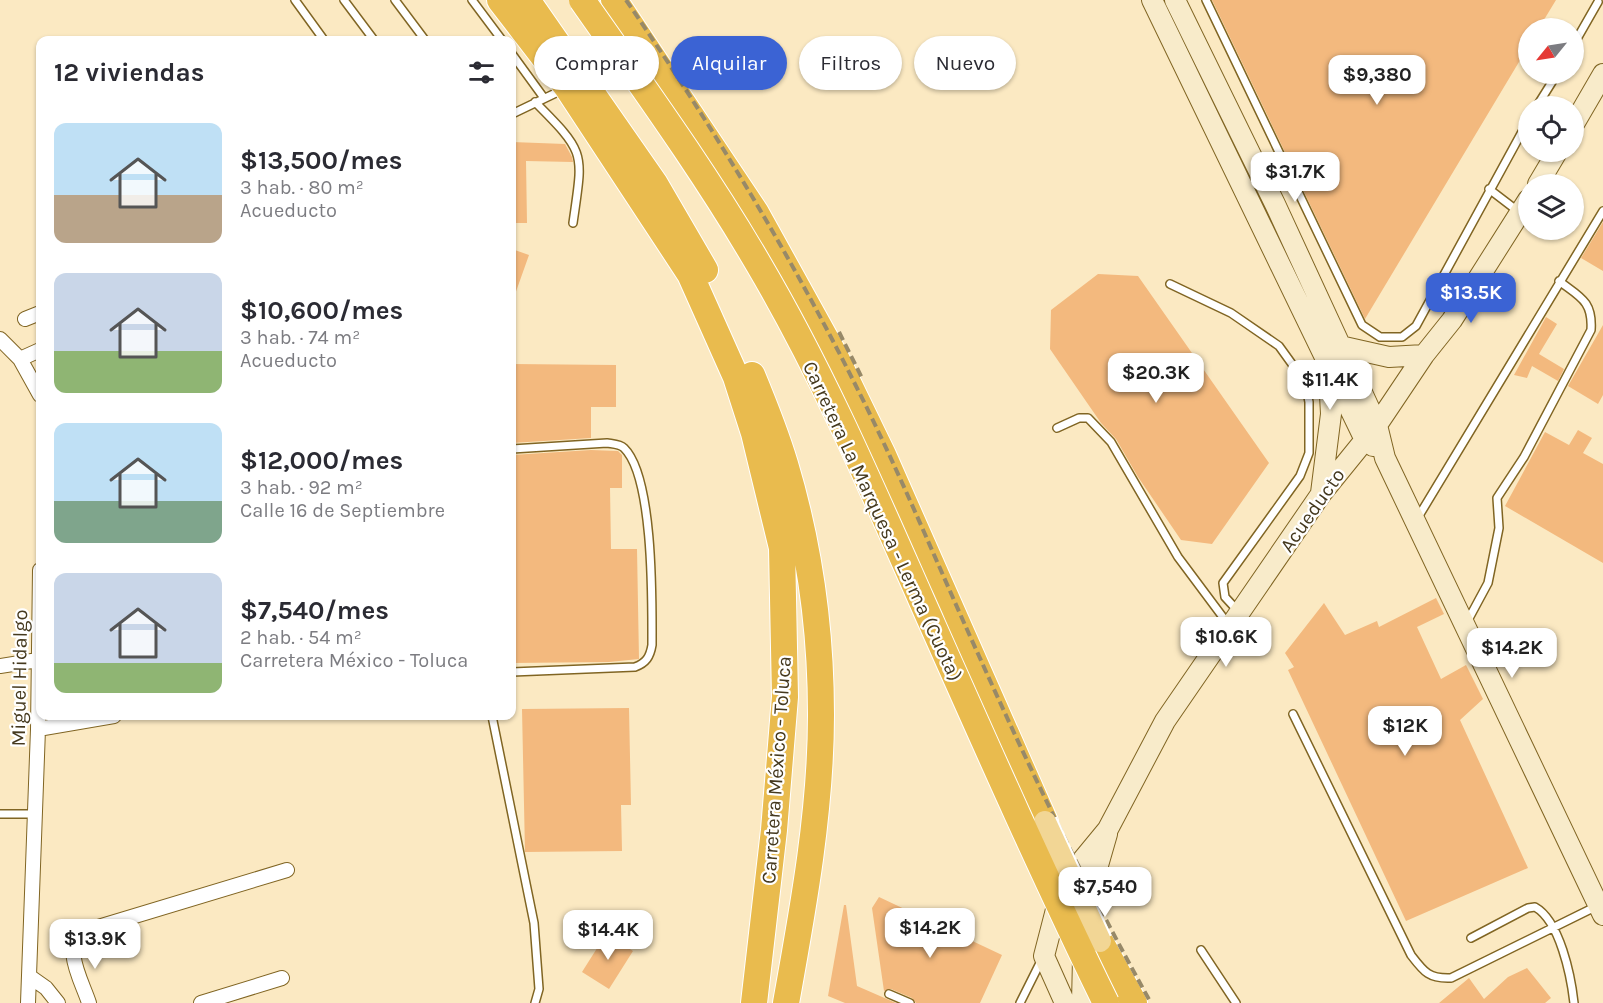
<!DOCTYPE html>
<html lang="es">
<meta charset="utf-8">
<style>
body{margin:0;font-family:Karla,sans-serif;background:#f7f7f7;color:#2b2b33;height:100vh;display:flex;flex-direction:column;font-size:22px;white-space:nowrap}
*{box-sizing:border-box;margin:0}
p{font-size:20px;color:#7c7c81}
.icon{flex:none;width:33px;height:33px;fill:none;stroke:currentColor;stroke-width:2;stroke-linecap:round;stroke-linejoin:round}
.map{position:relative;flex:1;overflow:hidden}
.details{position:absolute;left:36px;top:36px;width:480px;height:684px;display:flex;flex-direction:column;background:#fff;border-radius:12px;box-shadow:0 2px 4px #0004}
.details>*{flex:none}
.guide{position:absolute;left:534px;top:36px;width:570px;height:54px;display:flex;gap:12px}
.needle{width:39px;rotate:240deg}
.fabs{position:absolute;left:1518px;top:18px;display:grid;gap:12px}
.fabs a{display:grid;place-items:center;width:66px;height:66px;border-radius:50%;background:#fff;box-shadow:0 2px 4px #0004;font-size:30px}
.price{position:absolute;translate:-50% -51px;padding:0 14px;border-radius:12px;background:#fff;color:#222;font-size:20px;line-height:39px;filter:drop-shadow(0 2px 3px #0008)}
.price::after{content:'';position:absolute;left:50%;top:36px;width:18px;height:14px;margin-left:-9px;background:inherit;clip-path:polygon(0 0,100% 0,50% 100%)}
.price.current{background:#3b63d4;color:#fff}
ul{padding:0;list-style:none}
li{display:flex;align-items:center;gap:18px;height:150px;padding:0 18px}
li span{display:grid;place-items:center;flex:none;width:168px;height:120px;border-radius:12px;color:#555}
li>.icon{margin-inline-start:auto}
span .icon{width:72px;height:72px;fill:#fffc;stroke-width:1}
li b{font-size:26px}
h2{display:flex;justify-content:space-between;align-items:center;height:72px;padding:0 18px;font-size:26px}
.pill{padding:0 21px;border-radius:27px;background:#fff;box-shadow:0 2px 4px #0004;font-size:21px;line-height:54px}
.pill.current{background:#3b63d4;color:#fff}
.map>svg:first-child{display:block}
.building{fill:#f3b97e}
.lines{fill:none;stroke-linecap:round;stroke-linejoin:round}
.service-casing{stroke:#806523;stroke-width:10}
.minor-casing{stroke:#806523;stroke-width:16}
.secondary-casing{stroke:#806523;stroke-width:22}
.motorway-casing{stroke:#fff;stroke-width:28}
.service{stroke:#fff;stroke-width:7}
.minor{stroke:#fff;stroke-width:14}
.secondary{stroke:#f8ebca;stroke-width:20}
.motorway{stroke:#e9bb4e;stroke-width:26}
.rail{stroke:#978968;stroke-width:4;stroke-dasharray:9 4.5;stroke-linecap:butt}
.primary-bridge-casing{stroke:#fff;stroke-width:26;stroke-linecap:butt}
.motorway-bridge-casing{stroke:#fff;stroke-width:28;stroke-linecap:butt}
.primary-bridge{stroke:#f2d695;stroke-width:22}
.motorway-bridge{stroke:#e9bb4e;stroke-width:26}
.labels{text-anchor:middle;stroke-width:4.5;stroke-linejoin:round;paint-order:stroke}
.street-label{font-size:20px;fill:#45391e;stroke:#fff}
</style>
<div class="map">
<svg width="1603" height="1003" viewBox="0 0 1603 1003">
<rect width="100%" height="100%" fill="#fbe9c2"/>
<path class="building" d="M 1212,0 L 1556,0 L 1539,28 L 1528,28 L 1528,47 L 1365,319 Z
M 512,142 L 565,144 L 572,157 L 573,162 L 526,161 L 527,223 L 512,223 Z
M 1603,222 L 1603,271 L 1581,258 Z
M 512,249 L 529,255 L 513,300 L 512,299 Z
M 1098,274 L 1138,276 L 1269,463 L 1212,544 L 1181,540 L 1138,477 L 1116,439 L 1101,423 L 1050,349 L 1051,310 Z
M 1546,317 L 1557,324 L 1539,354 L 1564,369 L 1558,381 L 1532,366 L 1527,378 L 1514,375 Z
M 1603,325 L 1603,395 L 1598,404 L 1568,386 Z
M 512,364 L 616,365 L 616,407 L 591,407 L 591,438 L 512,443 Z
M 1578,430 L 1592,438 L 1583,453 L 1603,464 L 1603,563 L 1505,506 L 1545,432 L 1569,445 Z
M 591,450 L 618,451 L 622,455 L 622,488 L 610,488 L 611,549 L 637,549 L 639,659 L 609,662 L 512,663 L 512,455 Z
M 1436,598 L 1444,614 L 1417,627 L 1441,679 L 1466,665 L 1483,699 L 1460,720 L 1528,868 L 1406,921 L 1288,670 L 1294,667 L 1285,653 L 1324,603 L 1345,635 L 1377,621 L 1379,627 Z
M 629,708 L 631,805 L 621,805 L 622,851 L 525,852 L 522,709 Z
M 879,897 L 1002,955 L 980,1003 L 916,1003 L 912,998 L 891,989 L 884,991 L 872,908 Z
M 844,905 L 846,905 L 857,986 L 896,1003 L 845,1003 L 828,996 Z
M 606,934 L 633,951 L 609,989 L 582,972 Z
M 1527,968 L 1551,998 L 1545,1003 L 1439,1003 L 1469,978 L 1484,999 L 1508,977 Z"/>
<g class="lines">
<defs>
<path id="service" d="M 295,0 L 324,40
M 344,0 L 374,40
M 395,0 L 425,40
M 472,0 L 502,40
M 1206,0 L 1362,325 L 1380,337 L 1402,337 L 1416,326 L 1528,121
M 1574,44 L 1598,2
M 512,54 L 544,98
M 535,102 C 587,154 583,152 573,223
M 1537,106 L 1557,74
M 512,114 L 562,90
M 1489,189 L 1519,212
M 1170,284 L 1231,313 L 1279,346 L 1305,382 L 1309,402 L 1309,453 L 1300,476 L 1223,583 L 1225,597 L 1237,610
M 1057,428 L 1079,418 L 1088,418 L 1111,442 L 1178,557 L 1228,624
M 512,449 L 607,443 C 613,444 620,444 624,448 C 654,477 652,604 652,645 C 650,657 646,663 635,667 L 512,672
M 1417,519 L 1603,211
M 1467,622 L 1488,583 L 1499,528 L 1497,498 L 1524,457 L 1591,330 C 1593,301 1580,297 1559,281
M 1293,714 L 1411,955 C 1424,972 1429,979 1451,978 L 1597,906
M 492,716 L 534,923 L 539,989 L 535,1003
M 0,814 L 35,814
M 1471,938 L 1528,908 L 1535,907 C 1560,921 1571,976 1574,1003
M 1201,950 L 1236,1003
M 889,994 L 910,1003
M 1020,1003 L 1041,961"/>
<path id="minor" d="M 25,319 L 40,313
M 0,339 L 20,359 L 40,395
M 20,359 L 40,350
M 0,666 L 38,660
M 38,729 L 114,716
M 29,976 L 46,988 L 58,1003
M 28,1003 L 38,729 L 40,570
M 89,1003 C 82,981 60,945 85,931 L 287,870
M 201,1003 L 282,978"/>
<path id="secondary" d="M 1152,0 L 1364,438 L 1373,446
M 1175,0 L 1275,204 L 1377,425 L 1385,458 L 1603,915
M 1574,124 L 1603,74
M 1538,184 L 1557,152
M 1340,346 L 1389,357 L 1424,355
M 1321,493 L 1331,414 L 1329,376
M 1086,919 L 1088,900 L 1107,834
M 1065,1003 L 1044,956 L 1059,898 L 1075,869 L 1108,829 L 1165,721 L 1321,494 L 1377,425 L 1424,355 L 1452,320 L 1528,200
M 1082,1003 L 1083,958"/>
<path id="motorway" d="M 500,0 L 567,87 L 690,274 L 736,377 L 754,433 L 782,548 L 785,697 L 774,830 L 754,1003
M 527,0 L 655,184 L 705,270
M 614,0 L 756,213 L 834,354 L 883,455 L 1045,822
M 752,375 C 764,404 776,434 785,464 C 809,544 821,632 821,715 C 821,811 803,909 786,1003
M 1100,941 L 1134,1003"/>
</defs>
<use href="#service" class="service-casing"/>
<use href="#minor" class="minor-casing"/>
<use href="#secondary" class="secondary-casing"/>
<use href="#motorway" class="motorway-casing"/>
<use href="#service" class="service"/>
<use href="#minor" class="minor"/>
<use href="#secondary" class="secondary"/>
<use href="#motorway" class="motorway"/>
<path class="rail" d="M 626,0 C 711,124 789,252 856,386 C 901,475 938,566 979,656 C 1032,774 1088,890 1151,1003
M 839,332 L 862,378"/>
<defs>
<path id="primary-bridge" d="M 1045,822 L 1100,941"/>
<path id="motorway-bridge" d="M 582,0 C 643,87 706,174 759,265 C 822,372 871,486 921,599 C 981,734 1041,870 1106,1003"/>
</defs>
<use href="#primary-bridge" class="primary-bridge-casing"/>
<use href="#motorway-bridge" class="motorway-bridge-casing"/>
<use href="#primary-bridge" class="primary-bridge"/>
<use href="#motorway-bridge" class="motorway-bridge"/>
</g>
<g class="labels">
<g class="street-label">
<text transform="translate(1312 510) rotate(-55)" y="7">Acueducto</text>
<text transform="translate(883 521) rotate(65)" y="7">Carretera La Marquesa - Lerma (Cuota)</text>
<text transform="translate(19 678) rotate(-89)" y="7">Miguel Hidalgo</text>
<text transform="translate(776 770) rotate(-86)" y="7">Carretera México - Toluca</text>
</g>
</g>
</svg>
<div class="fabs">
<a><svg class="needle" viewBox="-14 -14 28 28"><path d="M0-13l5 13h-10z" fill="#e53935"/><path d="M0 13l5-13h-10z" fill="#7c7c81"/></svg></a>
<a><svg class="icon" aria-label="locate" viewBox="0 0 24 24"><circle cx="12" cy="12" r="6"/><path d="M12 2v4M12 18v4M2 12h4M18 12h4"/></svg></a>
<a><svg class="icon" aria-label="layers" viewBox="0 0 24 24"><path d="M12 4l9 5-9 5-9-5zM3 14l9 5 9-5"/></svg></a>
</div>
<b class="price" style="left:1377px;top:106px">$9,380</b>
<b class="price" style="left:1295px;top:203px">$31.7K</b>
<b class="price current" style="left:1471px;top:324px">$13.5K</b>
<b class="price" style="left:1156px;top:404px">$20.3K</b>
<b class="price" style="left:1330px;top:411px">$11.4K</b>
<b class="price" style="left:1226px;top:668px">$10.6K</b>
<b class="price" style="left:1512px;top:679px">$14.2K</b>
<b class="price" style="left:1405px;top:757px">$12K</b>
<b class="price" style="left:1105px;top:918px">$7,540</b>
<b class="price" style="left:930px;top:959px">$14.2K</b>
<b class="price" style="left:608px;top:961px">$14.4K</b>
<b class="price" style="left:95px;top:970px">$13.9K</b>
<div class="guide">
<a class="pill">Comprar</a>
<a class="pill current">Alquilar</a>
<a class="pill">Filtros</a>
<a class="pill">Nuevo</a>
</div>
<section class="details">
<h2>12 viviendas<svg class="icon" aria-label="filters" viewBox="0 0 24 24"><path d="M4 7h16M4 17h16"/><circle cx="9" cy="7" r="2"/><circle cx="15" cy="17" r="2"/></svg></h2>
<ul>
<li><span style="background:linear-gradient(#bfe0f5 60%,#b9a48a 0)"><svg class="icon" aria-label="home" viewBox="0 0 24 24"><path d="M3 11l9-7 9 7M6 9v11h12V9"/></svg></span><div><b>$13,500/mes</b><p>3 hab. · 80 m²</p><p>Acueducto</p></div></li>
<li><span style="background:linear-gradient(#c9d6e8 65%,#8fb573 0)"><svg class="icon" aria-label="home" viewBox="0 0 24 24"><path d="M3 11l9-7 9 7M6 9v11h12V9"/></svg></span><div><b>$10,600/mes</b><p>3 hab. · 74 m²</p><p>Acueducto</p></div></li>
<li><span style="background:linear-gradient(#bfe0f5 65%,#7fa58c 0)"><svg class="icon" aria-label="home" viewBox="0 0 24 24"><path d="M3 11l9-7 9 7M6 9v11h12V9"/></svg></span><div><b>$12,000/mes</b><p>3 hab. · 92 m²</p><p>Calle 16 de Septiembre</p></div></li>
<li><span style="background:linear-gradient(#c9d6e8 75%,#8fb573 0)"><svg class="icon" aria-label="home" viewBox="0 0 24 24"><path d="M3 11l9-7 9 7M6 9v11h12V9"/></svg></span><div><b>$7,540/mes</b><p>2 hab. · 54 m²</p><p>Carretera México - Toluca</p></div></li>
</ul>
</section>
</div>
